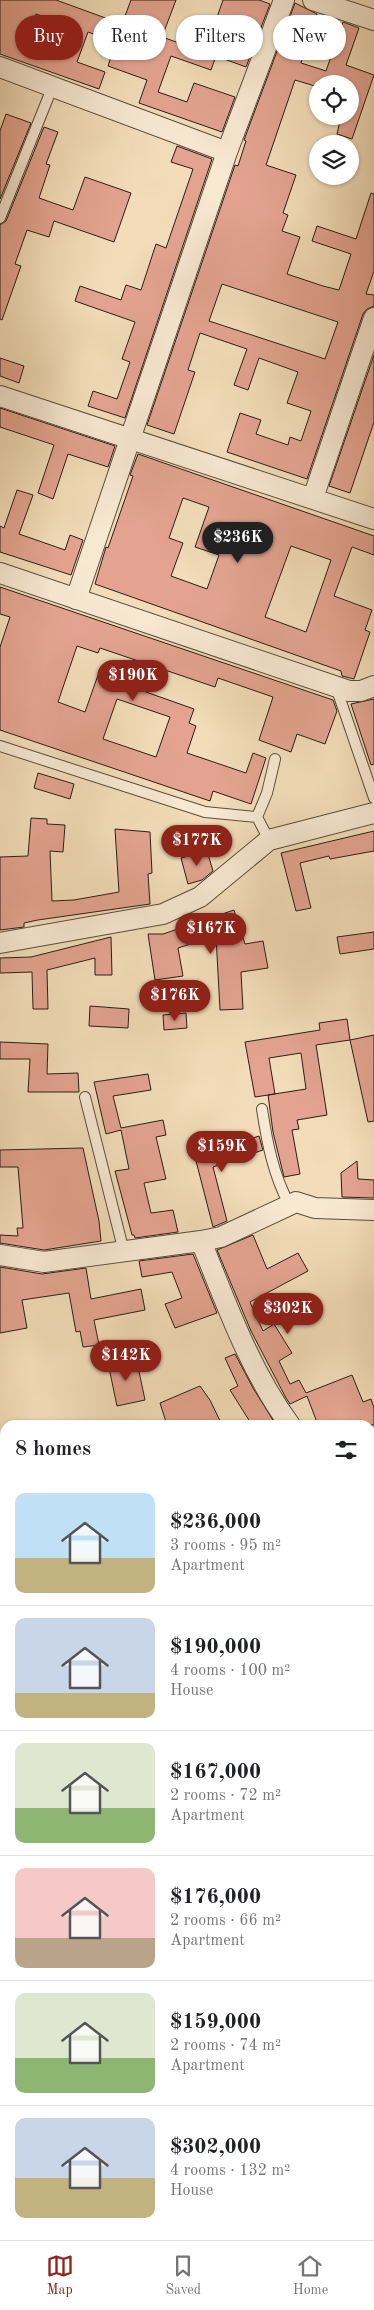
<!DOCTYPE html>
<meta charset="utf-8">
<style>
body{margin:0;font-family:"Old Standard TT",serif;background:#f2f2f2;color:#202124;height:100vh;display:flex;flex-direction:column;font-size:19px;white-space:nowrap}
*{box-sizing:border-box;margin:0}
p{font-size:16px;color:#757577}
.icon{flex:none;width:28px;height:28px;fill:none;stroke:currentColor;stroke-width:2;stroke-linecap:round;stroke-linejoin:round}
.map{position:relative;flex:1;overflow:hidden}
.side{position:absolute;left:0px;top:1420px;width:375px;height:820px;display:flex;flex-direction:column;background:#fff;border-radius:15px 15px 0 0;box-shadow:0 1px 4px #0004}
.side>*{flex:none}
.top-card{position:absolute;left:15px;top:15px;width:345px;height:45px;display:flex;gap:10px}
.tools{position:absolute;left:309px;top:75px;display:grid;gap:10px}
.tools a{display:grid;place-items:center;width:50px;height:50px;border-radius:50%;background:#fff;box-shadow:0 1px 4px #0004;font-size:25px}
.price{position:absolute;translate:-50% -42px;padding:0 11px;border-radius:18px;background:#8f2418;color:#fff;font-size:16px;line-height:32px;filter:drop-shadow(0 1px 2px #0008)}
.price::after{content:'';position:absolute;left:50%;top:30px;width:15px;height:11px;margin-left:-8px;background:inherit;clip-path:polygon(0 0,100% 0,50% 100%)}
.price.current{background:#222;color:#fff}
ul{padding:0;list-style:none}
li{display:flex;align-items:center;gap:15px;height:125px;padding:0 15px}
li+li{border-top:1px solid #e0e0e0}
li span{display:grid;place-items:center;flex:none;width:140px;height:100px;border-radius:10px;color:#555}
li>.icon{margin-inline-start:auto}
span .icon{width:60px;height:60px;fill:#fffc;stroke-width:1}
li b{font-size:21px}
h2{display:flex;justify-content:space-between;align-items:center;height:60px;padding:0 15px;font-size:21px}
.pill{padding:0 18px;border-radius:22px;background:#fff;box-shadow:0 1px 4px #0004;font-size:18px;line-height:45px}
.pill.current{background:#8f2418;color:#fff}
.tab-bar{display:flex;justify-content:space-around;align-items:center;height:70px;border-top:1px solid #e0e0e0;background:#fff;font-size:14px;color:#757577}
.tab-bar a{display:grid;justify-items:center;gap:2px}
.tab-bar .current{color:#8f2418}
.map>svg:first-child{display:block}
.building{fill:#e3a390;stroke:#281f13;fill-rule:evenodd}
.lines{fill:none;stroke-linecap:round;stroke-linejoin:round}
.lane-casing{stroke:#5a4e3c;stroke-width:12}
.street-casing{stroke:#5a4e3c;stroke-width:22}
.primary-casing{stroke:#281f13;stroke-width:30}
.lane{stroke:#f7e8d2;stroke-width:10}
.street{stroke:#f7e8d2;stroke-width:20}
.primary{stroke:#f2dcb9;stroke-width:28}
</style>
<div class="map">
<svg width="374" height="2240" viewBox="0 0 374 2240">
<rect width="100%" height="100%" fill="#f2dcb9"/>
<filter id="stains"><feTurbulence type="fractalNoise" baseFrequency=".004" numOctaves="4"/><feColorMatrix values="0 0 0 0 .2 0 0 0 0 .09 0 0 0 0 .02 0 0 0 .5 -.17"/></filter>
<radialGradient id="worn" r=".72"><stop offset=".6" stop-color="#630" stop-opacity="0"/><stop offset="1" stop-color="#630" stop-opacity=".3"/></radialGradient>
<path class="building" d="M 0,0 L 56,0 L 122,24 L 131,0 L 176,0 L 162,37 L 216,56 L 211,70 L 171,56 L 158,92 L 187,102 L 194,83 L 235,97 L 222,132 L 139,103 L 147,80 L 108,66 L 116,42 L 88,32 L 77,62 L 105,72 L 99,89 L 0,54 ZM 36,14 L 75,27 L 65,56 L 26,42 Z
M 223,0 L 259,0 L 270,4 L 246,67 L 205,52 Z
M 295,3 L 317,14 L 301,63 L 326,71 L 343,22 L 359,28 L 346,65 L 374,75 L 352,139 L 337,134 L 341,116 L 350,116 L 350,84 L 318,84 L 318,87 L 295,80 L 266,165 L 296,175 L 283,213 L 288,215 L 282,231 L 300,237 L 287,274 L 323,286 L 339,290 L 351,254 L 312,241 L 317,226 L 356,239 L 371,193 L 374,194 L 374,271 L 366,294 L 374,295 L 374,306 L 367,309 L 363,314 L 307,479 L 227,452 L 240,413 L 261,420 L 256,434 L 288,445 L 290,437 L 301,441 L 311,411 L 287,403 L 298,372 L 259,358 L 248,390 L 234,385 L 247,349 L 200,333 L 188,370 L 195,372 L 174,434 L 147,425 L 235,165 L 238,166 L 246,141 L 244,140 ZM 222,284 L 338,322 L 325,359 L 209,321 Z
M 6,114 L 31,123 L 0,199 L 0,131 Z
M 44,127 L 58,132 L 46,164 L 50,165 L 39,198 L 73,210 L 85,177 L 131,193 L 114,242 L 54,221 L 49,237 L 27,230 L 15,264 L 21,266 L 2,320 L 0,319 L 0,225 L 6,221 Z
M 177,146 L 212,159 L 125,418 L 88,406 L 93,391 L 117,399 L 130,362 L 122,359 L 135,322 L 75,301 L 80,286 L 121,300 L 126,285 L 141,290 L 156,244 L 166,248 L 193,169 L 171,162 Z
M 374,355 L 374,422 L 350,493 L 329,486 Z
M 0,358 L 24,366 L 19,383 L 0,376 Z
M 0,408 L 115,446 L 108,467 L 68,454 L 53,499 L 38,493 L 54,445 L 0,427 Z
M 138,454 L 374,536 L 374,555 L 352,547 L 334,596 L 372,610 L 365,630 L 370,632 L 354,679 L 342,676 L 341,671 L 95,584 L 106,547 L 108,548 L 133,476 L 130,475 ZM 183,498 L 209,507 L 195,547 L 219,555 L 207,589 L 171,576 L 183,543 L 169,538 ZM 291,546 L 331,560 L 306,632 L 265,617 Z
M 17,490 L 33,495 L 19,534 L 65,550 L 70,535 L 83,540 L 71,575 L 0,552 L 0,526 L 4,528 Z
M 0,587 L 333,700 L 337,711 L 325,744 L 297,734 L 291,752 L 259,740 L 273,697 L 218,678 L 215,687 L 100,648 L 98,653 L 77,646 L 58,702 L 85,712 L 98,675 L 194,709 L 189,723 L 196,726 L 187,753 L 246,773 L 253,753 L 266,758 L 251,804 L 213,791 L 210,801 L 0,730 L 0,647 L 10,617 L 0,614 ZM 117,699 L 170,717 L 156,757 L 103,739 Z
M 374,699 L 374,764 L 371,765 L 351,704 Z
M 38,773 L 74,784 L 70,799 L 34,788 Z
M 31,818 L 47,819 L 47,824 L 65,825 L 63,852 L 50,851 L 52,901 L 74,900 L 119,892 L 115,829 L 150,832 L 152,873 L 148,874 L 150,904 L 38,920 L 24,923 L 24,927 L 0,930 L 0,857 L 28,856 Z
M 374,831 L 374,851 L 330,859 L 329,856 L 300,863 L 311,908 L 296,911 L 281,853 Z
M 207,851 L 213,871 L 202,880 L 188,884 L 181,858 Z
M 234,910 L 245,944 L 263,941 L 268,968 L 241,972 L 243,1009 L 220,1010 L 216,936 L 178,948 L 183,976 L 155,980 L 148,934 L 163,934 Z
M 374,932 L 374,949 L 340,954 L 337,937 Z
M 111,937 L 112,975 L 95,975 L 95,958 L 47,970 L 48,1009 L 33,1009 L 32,972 L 0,973 L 0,958 L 31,957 Z
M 90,1006 L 129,1009 L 128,1028 L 89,1026 Z
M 186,1013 L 187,1028 L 164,1030 L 163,1015 Z
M 347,1019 L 350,1040 L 316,1045 L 327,1115 L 297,1120 L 299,1129 L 292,1130 L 300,1174 L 284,1177 L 273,1132 L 268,1095 L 306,1089 L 301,1053 L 269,1058 L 275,1094 L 255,1097 L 245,1042 L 320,1030 L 319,1023 Z
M 374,1035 L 374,1121 L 368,1122 L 350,1040 Z
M 0,1042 L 48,1044 L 47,1074 L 78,1073 L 79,1092 L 28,1092 L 30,1059 L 0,1059 Z
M 148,1074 L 151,1090 L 113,1096 L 121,1128 L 163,1120 L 166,1135 L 156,1137 L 166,1179 L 144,1183 L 151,1213 L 173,1210 L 178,1232 L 135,1238 L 134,1235 L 132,1235 L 115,1171 L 129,1169 L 121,1130 L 106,1134 L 94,1082 Z
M 259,1136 L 263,1150 L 213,1167 L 227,1221 L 213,1227 L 195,1157 Z
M 83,1148 L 99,1221 L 101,1241 L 44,1250 L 0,1243 L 0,1235 L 18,1236 L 17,1228 L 23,1228 L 18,1167 L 0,1167 L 0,1150 Z
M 357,1161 L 358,1179 L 374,1180 L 374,1198 L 342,1197 L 341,1173 Z
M 253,1235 L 267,1269 L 298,1253 L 308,1271 L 250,1302 L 263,1331 L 274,1324 L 292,1353 L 279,1361 L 290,1384 L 299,1380 L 306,1393 L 352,1375 L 363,1402 L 371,1399 L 374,1408 L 374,1425 L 318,1425 L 307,1396 L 290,1404 L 286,1398 L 251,1331 L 217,1250 Z
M 193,1254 L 217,1313 L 175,1328 L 165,1304 L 182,1298 L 172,1272 L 142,1277 L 139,1261 Z
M 0,1267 L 42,1274 L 86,1268 L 91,1299 L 141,1289 L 145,1310 L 94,1320 L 99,1345 L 83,1347 L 80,1331 L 76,1332 L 69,1293 L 22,1300 L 27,1328 L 0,1333 Z
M 235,1354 L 253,1388 L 276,1425 L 252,1425 L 230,1390 L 238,1386 L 225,1358 Z
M 136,1357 L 145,1400 L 117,1406 L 108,1363 Z
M 200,1386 L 210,1400 L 222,1425 L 167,1425 L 160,1403 Z"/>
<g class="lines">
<defs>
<path id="lane" d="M 0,218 L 52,88
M 336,687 L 374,798
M 0,746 L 205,812 L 257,817 L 269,840
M 257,817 L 267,793 L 275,759
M 85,1097 L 124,1252
M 262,1109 C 267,1142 273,1174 289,1204
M 0,1956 L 5,1954
M 370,1976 L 374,1976
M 345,2240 L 345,2235"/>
<path id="street" d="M 313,0 L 374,20
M 0,67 L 227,152
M 0,396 L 374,519
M 313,498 L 374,318
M 0,573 L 349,691 L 361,691 L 374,686
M 76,599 L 227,152 L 284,0
M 0,943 L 163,914 L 200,897 L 269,840 L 374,813
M 201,1241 C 226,1303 250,1371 290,1425
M 0,1255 L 44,1262 L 201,1241 L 221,1237 L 296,1202 L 315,1208 L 374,1210
M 0,1454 L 5,1454
M 370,1547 L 374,1556
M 0,1612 L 5,1613
M 0,1780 L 5,1780
M 370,1784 L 374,1784
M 0,2042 L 5,2055
M 85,2235 L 88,2240"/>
<path id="primary" d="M 370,1855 L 374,1855
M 0,1856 L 5,1856
M 0,1887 L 5,1887
M 370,1888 L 374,1888"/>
</defs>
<use href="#lane" class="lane-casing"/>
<use href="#street" class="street-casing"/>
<use href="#primary" class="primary-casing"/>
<use href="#lane" class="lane"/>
<use href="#street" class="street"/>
<use href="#primary" class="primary"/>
</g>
<rect width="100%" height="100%" filter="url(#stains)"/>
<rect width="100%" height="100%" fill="url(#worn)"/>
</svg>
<div class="tools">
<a><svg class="icon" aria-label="locate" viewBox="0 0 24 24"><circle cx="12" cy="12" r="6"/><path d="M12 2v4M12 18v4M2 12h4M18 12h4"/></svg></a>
<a><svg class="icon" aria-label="layers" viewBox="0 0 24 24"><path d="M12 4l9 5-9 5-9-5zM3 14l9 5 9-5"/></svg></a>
</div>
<b class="price current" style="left:238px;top:564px">$236K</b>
<b class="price" style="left:133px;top:702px">$190K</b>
<b class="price" style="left:197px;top:867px">$177K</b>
<b class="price" style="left:211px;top:955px">$167K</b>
<b class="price" style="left:175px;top:1022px">$176K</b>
<b class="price" style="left:222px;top:1173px">$159K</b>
<b class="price" style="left:288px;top:1335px">$302K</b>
<b class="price" style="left:126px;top:1382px">$142K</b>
<div class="top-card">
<a class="pill current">Buy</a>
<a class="pill">Rent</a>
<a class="pill">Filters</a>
<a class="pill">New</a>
</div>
<section class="side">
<h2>8 homes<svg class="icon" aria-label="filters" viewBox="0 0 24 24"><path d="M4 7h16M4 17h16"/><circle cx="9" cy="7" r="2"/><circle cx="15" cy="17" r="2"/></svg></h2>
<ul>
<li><span style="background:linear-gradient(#bfe0f5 65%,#c2b280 0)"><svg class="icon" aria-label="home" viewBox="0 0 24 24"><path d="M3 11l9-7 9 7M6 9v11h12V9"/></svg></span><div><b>$236,000</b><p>3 rooms · 95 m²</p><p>Apartment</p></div></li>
<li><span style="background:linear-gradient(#c9d6e8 75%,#c2b280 0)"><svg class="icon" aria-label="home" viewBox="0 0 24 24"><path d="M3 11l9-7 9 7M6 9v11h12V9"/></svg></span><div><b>$190,000</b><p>4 rooms · 100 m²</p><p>House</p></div></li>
<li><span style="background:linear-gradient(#dfe7d0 65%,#8fb573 0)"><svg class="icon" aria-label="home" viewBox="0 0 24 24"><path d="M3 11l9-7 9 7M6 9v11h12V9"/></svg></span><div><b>$167,000</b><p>2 rooms · 72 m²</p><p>Apartment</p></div></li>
<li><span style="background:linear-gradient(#f6c9c9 70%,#b9a48a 0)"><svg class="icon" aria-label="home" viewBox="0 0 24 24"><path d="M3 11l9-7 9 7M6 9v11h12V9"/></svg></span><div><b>$176,000</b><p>2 rooms · 66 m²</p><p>Apartment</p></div></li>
<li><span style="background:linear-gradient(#dfe7d0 65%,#8fb573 0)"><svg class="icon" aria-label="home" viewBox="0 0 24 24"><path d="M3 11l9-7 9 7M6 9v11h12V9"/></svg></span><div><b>$159,000</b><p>2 rooms · 74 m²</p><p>Apartment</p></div></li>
<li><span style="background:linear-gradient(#c9d6e8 60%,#c2b280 0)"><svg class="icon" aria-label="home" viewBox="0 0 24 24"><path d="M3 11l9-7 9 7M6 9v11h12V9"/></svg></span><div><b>$302,000</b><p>4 rooms · 132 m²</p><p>House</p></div></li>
</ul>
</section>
</div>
<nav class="tab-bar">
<a class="current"><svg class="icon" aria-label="map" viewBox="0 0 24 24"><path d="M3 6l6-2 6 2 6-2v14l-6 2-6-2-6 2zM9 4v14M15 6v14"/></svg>Map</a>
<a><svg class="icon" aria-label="saved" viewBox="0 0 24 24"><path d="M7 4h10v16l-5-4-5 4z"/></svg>Saved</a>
<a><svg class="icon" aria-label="home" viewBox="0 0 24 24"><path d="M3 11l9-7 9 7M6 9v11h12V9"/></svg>Home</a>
</nav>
